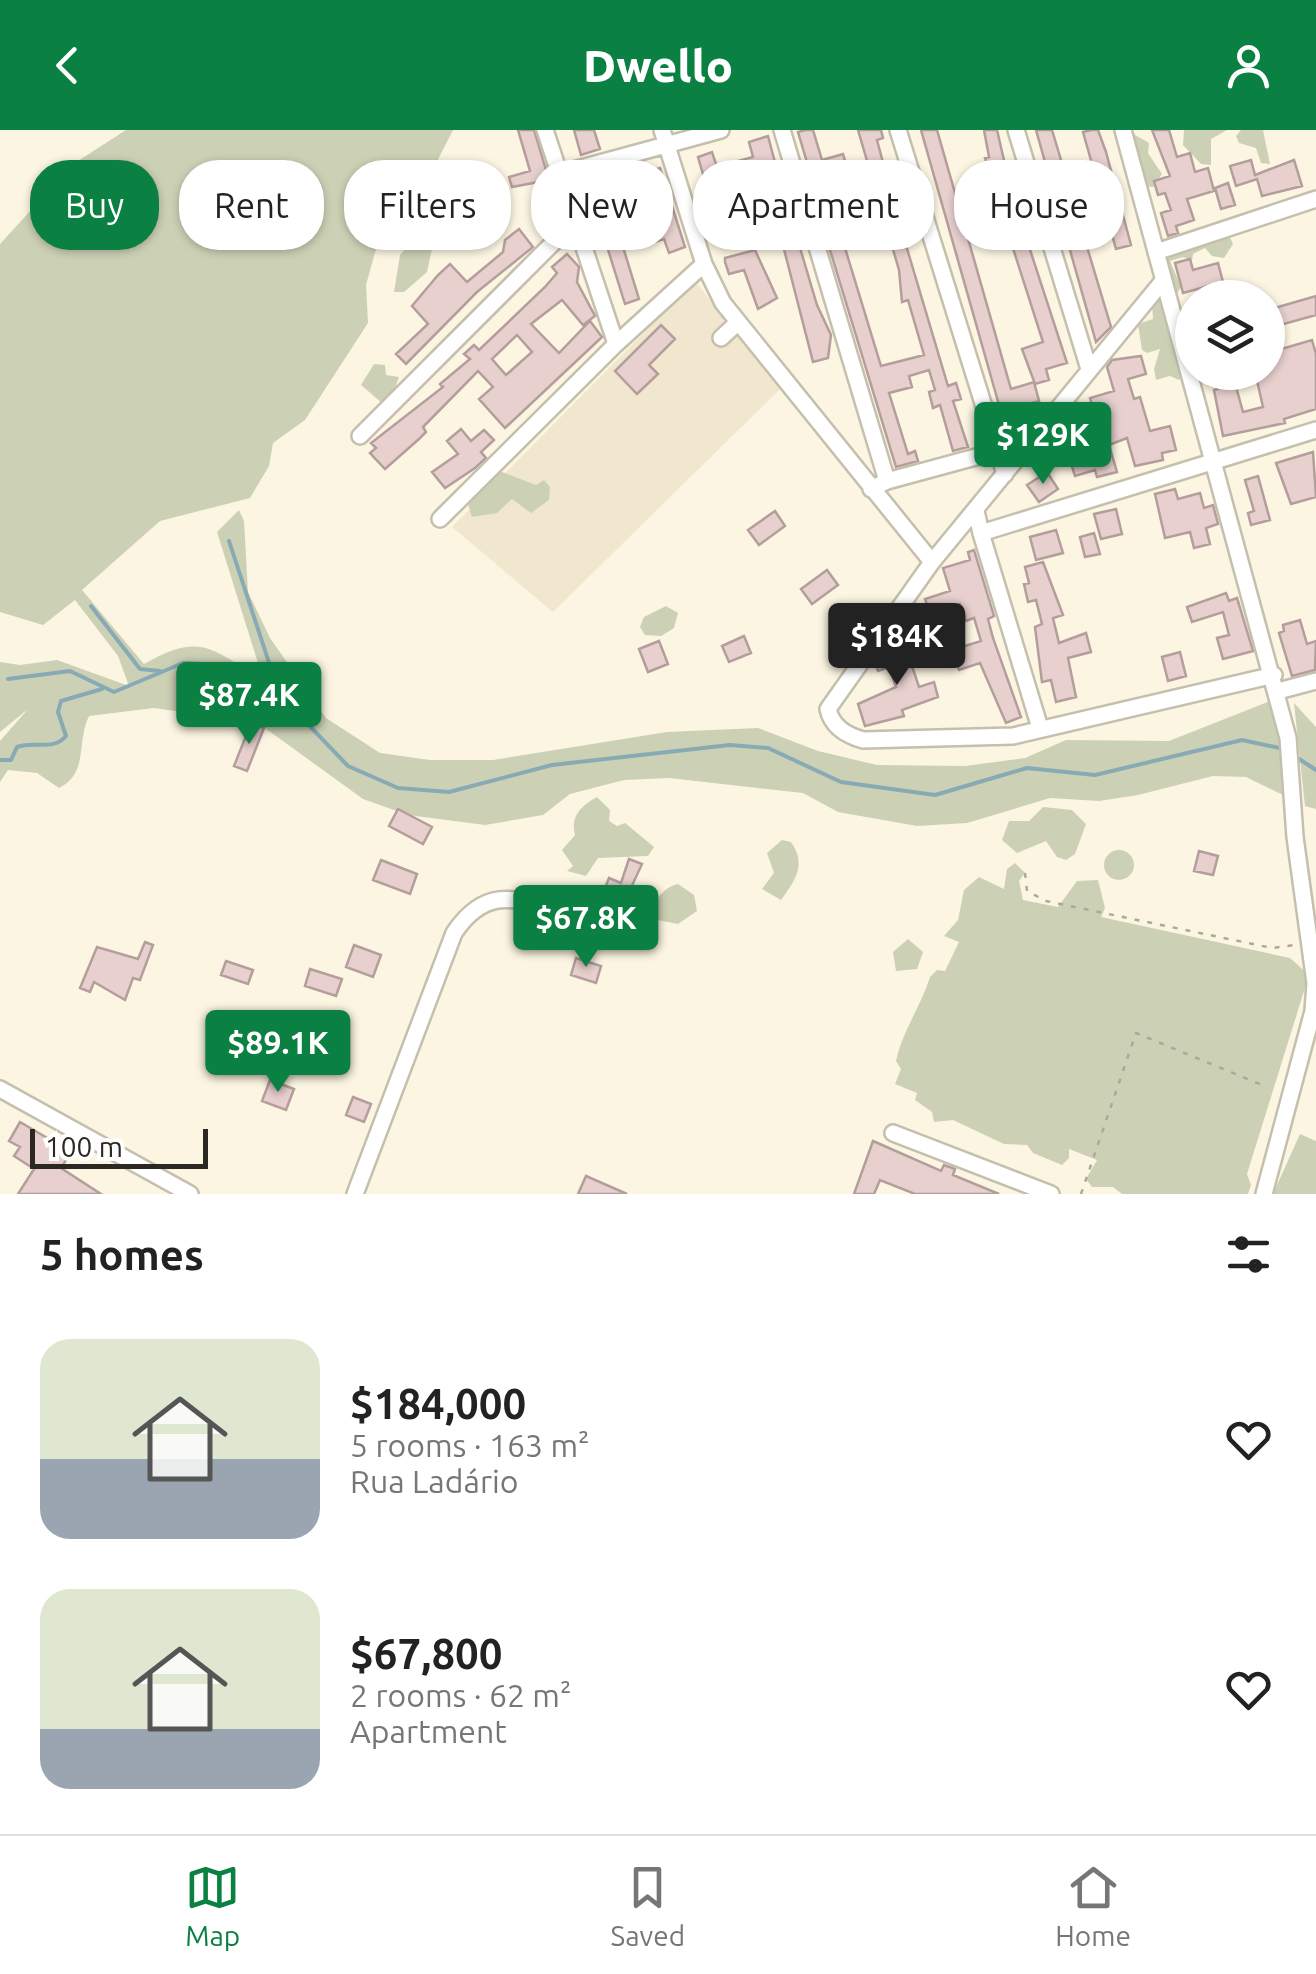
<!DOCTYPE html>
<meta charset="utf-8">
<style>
body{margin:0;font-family:Ubuntu,sans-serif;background:#f2f2f2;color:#222;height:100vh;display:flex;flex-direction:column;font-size:38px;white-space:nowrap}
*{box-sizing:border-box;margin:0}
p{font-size:32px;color:#767676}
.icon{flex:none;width:55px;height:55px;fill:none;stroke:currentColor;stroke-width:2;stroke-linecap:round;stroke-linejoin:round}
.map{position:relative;height:1064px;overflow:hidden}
.drawer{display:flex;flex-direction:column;background:#fff;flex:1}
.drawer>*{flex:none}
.banner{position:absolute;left:30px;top:30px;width:1258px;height:90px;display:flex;gap:20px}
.buttons{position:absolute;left:1175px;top:150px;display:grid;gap:20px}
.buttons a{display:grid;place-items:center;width:110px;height:110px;border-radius:50%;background:#fff;box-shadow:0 2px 8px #0004;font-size:50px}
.scale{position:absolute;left:30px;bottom:25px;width:178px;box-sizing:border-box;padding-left:10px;border:5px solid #2b2821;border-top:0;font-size:28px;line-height:35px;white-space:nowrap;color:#2b2821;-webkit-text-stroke:8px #fff;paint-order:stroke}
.price{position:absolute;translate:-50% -85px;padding:0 22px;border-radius:10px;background:#0b8043;color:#fff;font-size:32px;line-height:65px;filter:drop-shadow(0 2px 5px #0008)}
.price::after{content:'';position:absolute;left:50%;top:60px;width:30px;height:22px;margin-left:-15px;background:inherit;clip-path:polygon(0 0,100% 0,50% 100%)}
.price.current{background:#222;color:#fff}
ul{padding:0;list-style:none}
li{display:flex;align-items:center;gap:30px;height:250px;padding:0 40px}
li span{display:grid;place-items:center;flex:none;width:280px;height:200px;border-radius:30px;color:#555}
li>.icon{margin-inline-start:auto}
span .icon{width:120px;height:120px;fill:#fffc;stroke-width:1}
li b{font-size:42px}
h2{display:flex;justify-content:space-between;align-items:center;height:120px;padding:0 40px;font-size:42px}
.pill{padding:0 35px;border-radius:40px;background:#fff;box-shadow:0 2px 8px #0004;font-size:35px;line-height:90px}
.pill.current{background:#0b8043;color:#fff}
header{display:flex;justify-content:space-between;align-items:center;height:130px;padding:0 40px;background:#0b8043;color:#fff;font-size:45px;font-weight:800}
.tabs{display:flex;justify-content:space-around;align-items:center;height:140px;border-top:2px solid #e0e0e0;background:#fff;font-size:28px;color:#767676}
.tabs a{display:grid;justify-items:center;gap:5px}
.tabs .current{color:#0b8043}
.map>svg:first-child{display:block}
.built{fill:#f1e7ce}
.green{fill:#ccd1b5}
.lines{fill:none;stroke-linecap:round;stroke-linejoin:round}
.stream{stroke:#88aab5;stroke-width:4}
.building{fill:#e7d0ce;stroke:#b49e9c;stroke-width:2.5;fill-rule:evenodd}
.minor-casing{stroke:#c5bfad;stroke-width:20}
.path{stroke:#ada899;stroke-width:2.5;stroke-dasharray:5 8;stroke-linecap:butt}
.minor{stroke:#fff;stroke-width:15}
</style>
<header><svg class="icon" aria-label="back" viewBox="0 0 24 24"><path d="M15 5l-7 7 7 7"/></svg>Dwello<svg class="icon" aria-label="person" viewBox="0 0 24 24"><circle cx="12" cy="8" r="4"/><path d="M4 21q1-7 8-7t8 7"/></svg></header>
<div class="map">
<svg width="1316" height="1064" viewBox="0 0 1316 1064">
<rect width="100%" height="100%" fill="#fcf5e2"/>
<path class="built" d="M 695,151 L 780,259 L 553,482 L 452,397 Z"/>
<path class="green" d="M 126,0 L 453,0 L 424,57 L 376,119 L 366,155 L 368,193 L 305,290 L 273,313 L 269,336 L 250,368 L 160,391 L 82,460 L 144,534 C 203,500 212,521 263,549 L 217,402 L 239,380 L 244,391 L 248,462 L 270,508 L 326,588 L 380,623 L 430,630 L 493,630 L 667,602 L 758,598 L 818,621 L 877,635 L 965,636 L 1025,628 L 1066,610 L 1169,611 L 1275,569 L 1287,667 L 1246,647 L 1213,646 L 1138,665 L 1099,671 L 1050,668 L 967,693 L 917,696 L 838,682 L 803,663 L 669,648 L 624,650 L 570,664 L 543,685 L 485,695 L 408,685 L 363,669 L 258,593 L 154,578 L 89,586 C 76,613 89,643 59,658 L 37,643 L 8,640 L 0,652 L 0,611 L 28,579 L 0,602 L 0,532 L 20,535 L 57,530 L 129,556 L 118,526 L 75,470 L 43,495 L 0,482 L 0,114 L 32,79 L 53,47 Z
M 1184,0 L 1227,0 L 1211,9 L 1211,35 L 1201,34 L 1183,15 Z
M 1241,0 L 1263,0 L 1270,34 L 1261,33 L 1256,18 L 1239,13 L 1236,6 Z
M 1130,2 L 1149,13 L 1148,23 L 1162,44 L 1153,57 L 1141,56 L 1140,30 Z
M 1228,103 L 1233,114 L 1224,128 L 1212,126 L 1205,118 L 1193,124 L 1192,131 L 1183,127 L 1170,131 L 1181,157 L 1176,165 L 1163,131 L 1192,113 L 1199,117 Z
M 413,109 L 433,114 L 427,142 L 404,162 L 394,162 L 400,125 Z
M 1157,170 L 1162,173 L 1183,246 L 1179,250 L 1170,246 L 1156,250 L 1154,239 L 1160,219 L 1147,223 L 1142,220 L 1138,194 L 1153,189 L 1152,173 Z
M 374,234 L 385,235 L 386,245 L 399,247 L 391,269 L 382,273 L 361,255 Z
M 497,340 L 536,355 L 544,350 L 550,357 L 549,370 L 531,383 L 512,369 L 497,383 L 472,387 L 466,368 Z
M 666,476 L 678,483 L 674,498 L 661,506 L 645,505 L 640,497 L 644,487 Z
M 1294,573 L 1316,597 L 1316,679 L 1305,676 Z
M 597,667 L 610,680 L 609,691 L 617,696 L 625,693 L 654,717 L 648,726 L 598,728 L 586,746 L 567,741 L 573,736 L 562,720 L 575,705 C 570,686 581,676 597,667 Z
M 1043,677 L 1072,680 L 1086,694 L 1075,724 L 1066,730 L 1057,727 L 1046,711 L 1017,723 L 1002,710 L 1009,691 L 1029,691 Z
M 782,710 L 791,712 C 807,735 795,750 781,770 L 762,759 L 774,743 L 767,723 Z
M1104 735a15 15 0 1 1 30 0a15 15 0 1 1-30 0Z
M 1015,733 L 1025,743 L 1019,751 L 1023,770 L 1058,777 L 1077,751 L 1098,750 L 1105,778 L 1101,787 L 1290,828 L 1309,845 L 1247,1044 L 1251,1055 L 1248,1064 L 1122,1064 L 1113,1057 L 1092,1057 L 1086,1049 L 1097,1030 L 1069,1019 L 1069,1028 L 1062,1035 L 1033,1023 L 1027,1015 L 1004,1014 L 953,990 L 934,992 L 932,982 L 915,970 L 917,963 L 895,954 L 901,939 L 896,931 C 902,902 921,876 930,847 L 937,840 L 945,841 L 959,812 L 944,806 L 958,790 L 964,760 L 979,747 L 1004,759 L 1007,739 Z
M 678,754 L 694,765 L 697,781 L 678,794 L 658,790 L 652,782 C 656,768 664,757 678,754 Z
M 908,809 L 923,822 L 917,839 L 896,841 L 893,822 Z
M 1300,1004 L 1316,1011 L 1316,1064 L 1273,1064 Z"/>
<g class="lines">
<path class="stream" d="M 229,411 L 279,563
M 91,476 L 140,539 L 160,541
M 8,549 L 70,541 L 114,562 L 183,533 L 221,535 L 253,548 L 280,565 L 348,636 L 398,658 L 449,662 L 552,635 L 730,615 L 768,618 L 841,652 L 935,665 L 1027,638 L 1095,645 L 1242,610 L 1284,619
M 1296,627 L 1316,640
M 0,630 L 11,630 L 17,617 C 34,611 54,621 66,606 L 58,582 L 61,571 L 102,559"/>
</g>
<path class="building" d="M 518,0 L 534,0 L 549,50 L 512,57 L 509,47 L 530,41 Z
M 574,0 L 594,0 L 600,19 L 581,25 Z
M 805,0 L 813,0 L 822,30 L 843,24 L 848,41 L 827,47 L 838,82 L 849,78 L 853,91 L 838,95 L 881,236 L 924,225 L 908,170 L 902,172 L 899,140 L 858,0 L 881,0 L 883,8 L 877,10 L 897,85 L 948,256 L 956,253 L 961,269 L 953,271 L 968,317 L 953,321 L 940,275 L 933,278 L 929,262 L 935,260 L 929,240 L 909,246 L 912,257 L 889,263 L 908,324 L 915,321 L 918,331 L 896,337 L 820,87 L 823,86 L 798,2 Z
M 921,0 L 937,0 L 1011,259 L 1034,252 L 1039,271 L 1001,282 Z
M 984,0 L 997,0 L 1010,56 L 1018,72 L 1024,70 L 1028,83 L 1019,86 L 1067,233 L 1046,239 L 1049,250 L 1035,254 L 1022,219 L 1043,212 L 1010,109 L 994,82 L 1001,80 L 985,28 L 989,27 Z
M 1036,0 L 1052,0 L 1111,197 L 1096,212 Z
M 1091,0 L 1098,0 L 1106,22 L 1131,115 L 1116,119 L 1083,2 Z
M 1152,0 L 1169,0 L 1177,27 L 1190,23 L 1195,42 L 1208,38 L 1214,61 L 1187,69 L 1194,90 L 1176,96 L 1178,103 L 1168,106 L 1161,83 L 1171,80 L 1165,63 L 1158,65 L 1154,51 L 1170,46 Z
M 768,6 L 786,74 L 792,73 L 797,89 L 792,91 L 817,175 L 831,205 L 828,228 L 813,232 L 777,92 L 723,112 L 698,27 L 712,22 L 717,37 L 753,27 L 749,12 ZM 752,48 L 760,81 L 732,90 L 722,56 Z
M 1251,30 L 1255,45 L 1294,30 L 1302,56 L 1262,66 L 1257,49 L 1236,56 L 1230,36 Z
M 660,38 L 685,117 L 669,123 L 664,109 L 655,112 L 650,97 L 641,100 L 636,84 L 652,78 L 646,42 Z
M 1228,53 L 1235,75 L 1221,79 L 1215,58 Z
M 604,55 L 639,169 L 625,174 L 594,75 L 586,78 L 581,62 Z
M 519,99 L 533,117 L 477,162 L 406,234 L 396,224 L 428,194 L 412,176 L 438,145 L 450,134 L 467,152 L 503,122 L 505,110 Z
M 755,120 L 777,168 L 758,179 L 744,140 L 729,144 L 725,132 L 725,128 Z
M 567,124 L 579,137 L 577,152 L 595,186 L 583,195 L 562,170 L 531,194 L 559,223 L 590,191 L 602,207 L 505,298 L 479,269 L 493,257 L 478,241 L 423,297 L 426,302 L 419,309 L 385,339 L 370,323 L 376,318 L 371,313 L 443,257 L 440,254 L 470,229 L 464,224 L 474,215 L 479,220 L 545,157 L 557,143 L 552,137 ZM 517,205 L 532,222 L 506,245 L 492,229 Z
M 1190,129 L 1193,140 L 1218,133 L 1223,152 L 1183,163 L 1175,133 Z
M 1316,166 L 1316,185 L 1273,197 L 1268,180 Z
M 661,195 L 675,209 L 649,235 L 658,244 L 637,264 L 615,241 Z
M 1312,210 L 1316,224 L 1316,279 L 1284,289 L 1285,293 L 1223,306 L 1214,260 L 1235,253 L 1243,282 L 1263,277 L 1255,242 L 1268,242 L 1271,222 Z
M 1141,226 L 1146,244 L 1128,249 L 1134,269 L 1140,267 L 1150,301 L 1170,296 L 1176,320 L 1162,323 L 1163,330 L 1135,336 L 1127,308 L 1109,315 L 1117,342 L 1097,347 L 1095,340 L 1075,346 L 1060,300 L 1098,295 L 1090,268 L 1114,261 L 1107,237 L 1112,230 Z
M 461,299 L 471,311 L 484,300 L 494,310 L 481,322 L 486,328 L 475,338 L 445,358 L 432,342 L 458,324 L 447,311 Z
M 1313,322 L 1316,367 L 1291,374 L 1276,333 Z
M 1047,342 L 1058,359 L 1039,372 L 1027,355 Z
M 1258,346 L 1270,390 L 1251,395 L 1248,383 L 1254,381 L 1245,350 Z
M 1175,359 L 1178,369 L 1200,363 L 1204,378 L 1213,375 L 1218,394 L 1206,398 L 1210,414 L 1194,418 L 1190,402 L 1165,408 L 1155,364 Z
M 1116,379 L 1122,404 L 1101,409 L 1094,384 Z
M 775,381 L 785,396 L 759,415 L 748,400 Z
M 1056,400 L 1063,423 L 1036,430 L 1030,407 Z
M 1094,403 L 1100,424 L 1085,427 L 1080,407 Z
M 974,420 L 994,486 L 988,489 L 993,508 L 1021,587 L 1006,593 L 980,533 L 959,540 L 952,520 L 981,511 L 974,488 L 966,491 L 960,474 L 930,484 L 925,469 L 950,461 L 943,438 L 970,430 L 968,422 Z
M 1043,432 L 1063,485 L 1053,488 L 1059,513 L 1086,503 L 1091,522 L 1068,528 L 1076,567 L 1056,572 L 1051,550 L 1042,552 L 1035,497 L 1042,494 L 1036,470 L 1028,472 L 1024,454 L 1029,453 L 1025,437 Z
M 827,440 L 838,455 L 812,474 L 801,459 Z
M 1226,463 L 1229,471 L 1237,468 L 1253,521 L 1223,529 L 1217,508 L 1229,505 L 1223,482 L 1192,492 L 1187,477 Z
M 1300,490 L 1307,514 L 1316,511 L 1315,540 L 1292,546 L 1279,503 L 1284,501 L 1283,495 Z
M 744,506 L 751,523 L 729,532 L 722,516 Z
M 659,511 L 668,534 L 648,542 L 639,519 Z
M 911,512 L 916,529 L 910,530 L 919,557 L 934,552 L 938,567 L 902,580 L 904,586 L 865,596 L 858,574 L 896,557 L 889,537 L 878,541 L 875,532 L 883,521 Z
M 1180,522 L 1186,546 L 1168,551 L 1162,527 Z
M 251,593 L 264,598 L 247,641 L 234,636 Z
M 398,679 L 432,697 L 423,714 L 389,696 Z
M 1199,721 L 1218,726 L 1213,745 L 1194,741 Z
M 629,729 L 642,734 L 617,788 L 596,780 L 599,774 L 590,771 L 594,760 L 603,763 L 609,748 L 621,753 Z
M 381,730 L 417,744 L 410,764 L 373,750 Z
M 145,812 L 153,815 L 140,850 L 133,848 L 125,870 L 94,852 L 90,862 L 80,858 L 97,817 L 138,829 Z
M 354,815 L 381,825 L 373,847 L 346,837 Z
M 576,828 L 601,836 L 596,853 L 571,845 Z
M 226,831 L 253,840 L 248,854 L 221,845 Z
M 310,839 L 342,849 L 336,866 L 305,856 Z
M 270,950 L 294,959 L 286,980 L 262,971 Z
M 353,967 L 371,974 L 364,992 L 346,985 Z
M 20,992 L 71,1022 L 61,1038 L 101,1064 L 18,1064 L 34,1039 L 14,1026 L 20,1017 L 9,1011 Z
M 873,1011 L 941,1041 L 944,1035 L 955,1039 L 953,1045 L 999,1064 L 915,1064 L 880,1050 L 874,1064 L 854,1064 Z
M 586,1046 L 627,1064 L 578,1064 Z"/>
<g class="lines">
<defs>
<path id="minor" d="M 545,0 L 616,214
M 662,0 L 704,134 L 723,173 L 932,432
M 782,0 L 887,351 L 871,359
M 898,0 L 1005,344
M 1016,0 L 1089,239
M 1123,0 L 1288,608 L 1295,707 L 1315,853 L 1313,881 L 1264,1064
M 559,44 L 721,0
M 1156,122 L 1316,69
M 1162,152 L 932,432 L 828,579 C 832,597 846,605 863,610 L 1013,606 L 1274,545
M 721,208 L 736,194
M 360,306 L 573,93
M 887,351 L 1031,312
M 976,381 L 981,403 L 1316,300
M 440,389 L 616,214 L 704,134
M 981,403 L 1040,598
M 1278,561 L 1316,551
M 0,959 L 190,1064
M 893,1003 L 1051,1064
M 355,1064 L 454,803 C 484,758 513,767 558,780"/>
</defs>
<use href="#minor" class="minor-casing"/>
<path class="path" d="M 1025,743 L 1027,761 L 1046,771 L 1272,818 L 1295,815
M 1081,1064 L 1136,903 L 1267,957"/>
<use href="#minor" class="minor"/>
</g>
</svg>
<div class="buttons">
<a><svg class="icon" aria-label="layers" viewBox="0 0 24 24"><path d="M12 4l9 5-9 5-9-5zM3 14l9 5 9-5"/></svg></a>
</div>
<div class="scale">100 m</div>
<b class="price" style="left:1043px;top:357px">$129K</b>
<b class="price current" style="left:897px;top:558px">$184K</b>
<b class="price" style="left:249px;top:617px">$87.4K</b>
<b class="price" style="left:586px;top:840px">$67.8K</b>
<b class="price" style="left:278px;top:965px">$89.1K</b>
<div class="banner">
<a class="pill current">Buy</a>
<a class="pill">Rent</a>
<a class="pill">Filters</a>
<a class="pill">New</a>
<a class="pill">Apartment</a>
<a class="pill">House</a>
</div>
</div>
<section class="drawer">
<h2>5 homes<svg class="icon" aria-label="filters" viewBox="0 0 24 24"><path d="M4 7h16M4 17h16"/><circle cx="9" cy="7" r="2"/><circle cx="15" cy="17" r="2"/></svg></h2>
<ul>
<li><span style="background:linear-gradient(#dfe7d0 60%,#9aa5b1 0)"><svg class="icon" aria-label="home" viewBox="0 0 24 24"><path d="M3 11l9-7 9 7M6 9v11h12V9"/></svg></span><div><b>$184,000</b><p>5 rooms · 163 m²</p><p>Rua Ladário</p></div><svg class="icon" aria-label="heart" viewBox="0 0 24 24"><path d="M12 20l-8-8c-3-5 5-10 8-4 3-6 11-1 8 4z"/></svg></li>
<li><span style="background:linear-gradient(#dfe7d0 70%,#9aa5b1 0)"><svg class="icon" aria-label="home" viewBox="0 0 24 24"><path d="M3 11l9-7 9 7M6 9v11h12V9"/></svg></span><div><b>$67,800</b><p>2 rooms · 62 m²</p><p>Apartment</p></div><svg class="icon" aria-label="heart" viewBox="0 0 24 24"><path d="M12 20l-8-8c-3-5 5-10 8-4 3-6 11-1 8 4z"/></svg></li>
</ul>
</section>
<nav class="tabs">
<a class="current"><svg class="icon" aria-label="map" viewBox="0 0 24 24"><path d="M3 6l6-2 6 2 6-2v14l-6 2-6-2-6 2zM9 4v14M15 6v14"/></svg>Map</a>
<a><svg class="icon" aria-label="saved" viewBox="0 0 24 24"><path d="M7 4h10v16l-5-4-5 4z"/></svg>Saved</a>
<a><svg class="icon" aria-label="home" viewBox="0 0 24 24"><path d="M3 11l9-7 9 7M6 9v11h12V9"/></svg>Home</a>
</nav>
